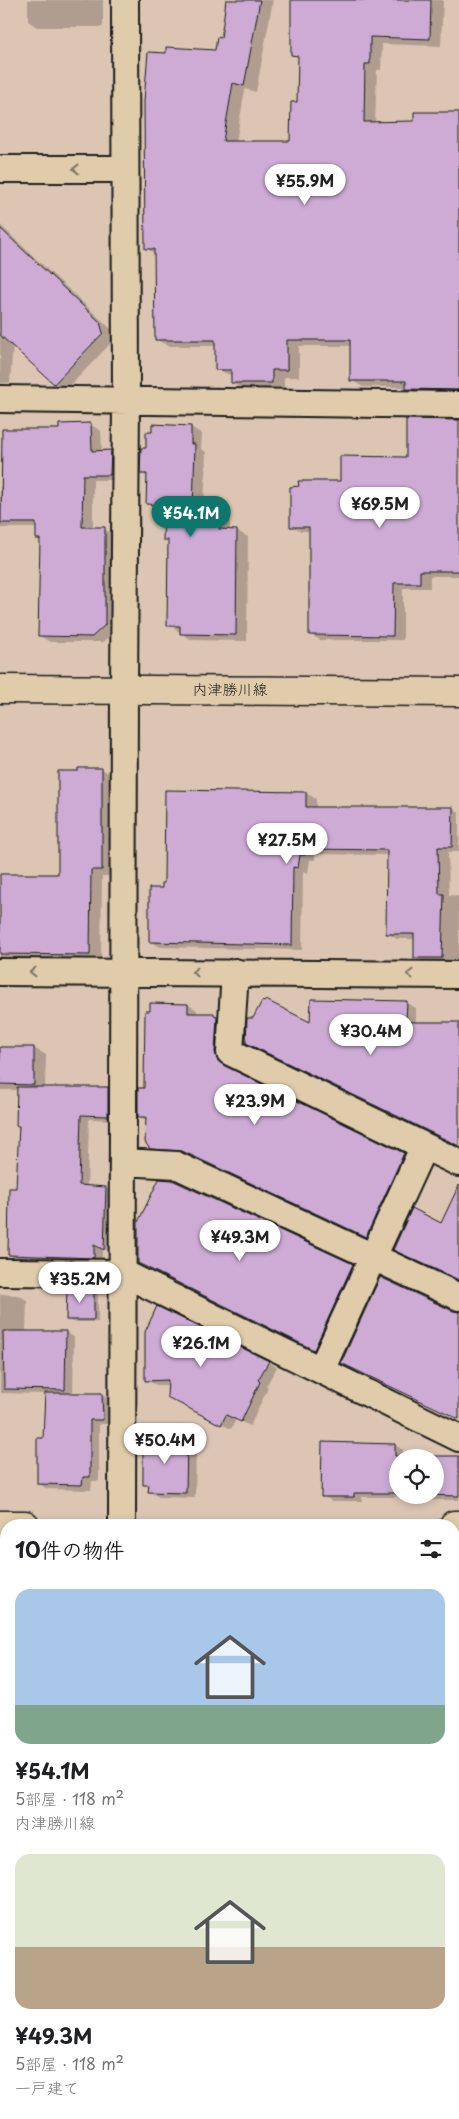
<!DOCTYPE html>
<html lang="ja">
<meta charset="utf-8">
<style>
body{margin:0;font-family:"Playpen Sans","Klee One",sans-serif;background:#f2f2f2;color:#202124;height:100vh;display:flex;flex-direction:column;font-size:19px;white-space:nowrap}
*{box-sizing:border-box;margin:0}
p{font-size:16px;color:#757577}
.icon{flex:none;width:28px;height:28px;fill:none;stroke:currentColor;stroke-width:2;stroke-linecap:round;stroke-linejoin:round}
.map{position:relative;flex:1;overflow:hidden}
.panel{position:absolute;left:0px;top:1519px;width:460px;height:601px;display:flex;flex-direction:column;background:#fff;border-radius:20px 20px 0 0;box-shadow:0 2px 8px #0003}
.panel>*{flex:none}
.buttons{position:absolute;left:389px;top:1449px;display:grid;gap:10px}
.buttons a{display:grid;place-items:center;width:55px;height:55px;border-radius:50%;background:#fff;box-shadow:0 2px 8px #0003;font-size:25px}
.price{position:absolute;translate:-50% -42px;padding:0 11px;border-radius:18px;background:#fff;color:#222;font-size:16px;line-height:32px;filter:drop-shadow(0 1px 2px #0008)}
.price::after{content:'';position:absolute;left:50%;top:30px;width:15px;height:11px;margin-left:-8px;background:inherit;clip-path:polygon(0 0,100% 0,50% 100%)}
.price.selected{background:#0f766e;color:#fff}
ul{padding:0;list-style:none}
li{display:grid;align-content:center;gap:10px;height:265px;padding:0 15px}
li span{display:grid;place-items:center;height:155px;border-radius:15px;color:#555}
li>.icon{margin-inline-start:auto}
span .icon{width:90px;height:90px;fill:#fffc;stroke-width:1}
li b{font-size:21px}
h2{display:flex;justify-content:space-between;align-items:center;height:60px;padding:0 15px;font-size:21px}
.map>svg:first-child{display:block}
.green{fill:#bdde97;stroke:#6c7d5a}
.shadow{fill:#0003;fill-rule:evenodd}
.building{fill:#cdabd5;stroke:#1c1c1c}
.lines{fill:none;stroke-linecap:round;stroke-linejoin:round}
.street-casing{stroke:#1c1c1c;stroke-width:30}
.secondary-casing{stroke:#1c1c1c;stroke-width:31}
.street{stroke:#e0ccab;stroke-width:26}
.secondary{stroke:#e0ccab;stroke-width:28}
.oneway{stroke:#7e7464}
.labels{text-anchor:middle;stroke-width:4;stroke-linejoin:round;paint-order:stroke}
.street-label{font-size:15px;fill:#1c1c1c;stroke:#e0ccab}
</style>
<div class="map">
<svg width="459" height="2119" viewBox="0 0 459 2119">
<rect width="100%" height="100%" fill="#dcc5b3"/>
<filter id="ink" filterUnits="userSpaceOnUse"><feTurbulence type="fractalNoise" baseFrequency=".02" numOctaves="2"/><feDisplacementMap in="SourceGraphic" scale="10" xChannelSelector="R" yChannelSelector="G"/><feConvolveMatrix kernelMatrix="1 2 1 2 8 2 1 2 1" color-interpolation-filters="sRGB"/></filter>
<g filter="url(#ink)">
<path class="green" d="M 0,1555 L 6,1555 L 6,2042 L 0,2043 Z"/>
<path class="shadow" d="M 28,0 L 103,0 L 103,27 L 37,27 L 28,21 Z
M 227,0 L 273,0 L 256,92 L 245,89 L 236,142 L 292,142 L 298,103 L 300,58 L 292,54 L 292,0 L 443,0 L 441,46 L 382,44 L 381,70 L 377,70 L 375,123 L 415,123 L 459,113 L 459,397 L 419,396 L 407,387 L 363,387 L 351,380 L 351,346 L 299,346 L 299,377 L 284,377 L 284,389 L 244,390 L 232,383 L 232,376 L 216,369 L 216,346 L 168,346 L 156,339 L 156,254 L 146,248 L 167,54 L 216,51 L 222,40 Z
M 0,225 L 111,329 L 114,340 L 66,390 L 55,383 L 13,345 L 10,383 L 0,383 Z
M 459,420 L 459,576 L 430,576 L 430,588 L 403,588 L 403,640 L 320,640 L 310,634 L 310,531 L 301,531 L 291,526 L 341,483 L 407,458 Z
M 91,425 L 101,431 L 102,452 L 110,451 L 121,457 L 121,480 L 93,480 L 93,528 L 104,529 L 115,535 L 115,631 L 103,642 L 50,642 L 40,636 L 41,541 L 37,539 L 37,528 L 0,528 L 0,487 L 3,487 L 60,430 Z
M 153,425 L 191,427 L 202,434 L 201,449 L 206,452 L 204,510 L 220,511 L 230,517 L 230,531 L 237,531 L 248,537 L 247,641 L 192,640 L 169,625 L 170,542 L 165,539 L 165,510 L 158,509 L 147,503 L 148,477 L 142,474 L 147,449 L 153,433 Z
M 102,769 L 113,776 L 113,876 L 102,876 L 101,961 L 0,960 L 0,875 L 59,875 L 79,772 Z
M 306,793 L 316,799 L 316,808 L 453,808 L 459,812 L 459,852 L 448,852 L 449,895 L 459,896 L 459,963 L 426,963 L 415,957 L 415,939 L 397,939 L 387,933 L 388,855 L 315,854 L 315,860 L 310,860 L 308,873 L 303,872 L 302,950 L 160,947 L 150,941 L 163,889 Z
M 406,1002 L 416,1008 L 416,1023 L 459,1023 L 459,1146 L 312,1024 Z
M 188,1005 L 197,1010 L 196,1014 L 214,1014 L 223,1019 L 223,1057 L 226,1066 L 230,1070 L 412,1159 L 375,1241 L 192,1156 L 161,1153 L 151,1148 L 147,1121 L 139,1116 L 146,1089 Z
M 34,1048 L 46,1055 L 45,1088 L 108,1089 L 116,1094 L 116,1120 L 89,1119 L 87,1187 L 105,1188 L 114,1193 L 112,1253 L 102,1248 L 102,1262 L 18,1260 L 10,1255 L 18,1189 L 20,1127 L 18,1090 L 0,1090 L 0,1049 Z
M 172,1181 L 361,1270 L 323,1354 L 139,1263 Z
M 94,1289 L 98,1292 L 98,1322 L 72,1322 L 68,1320 Z
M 0,1294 L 18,1295 L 27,1300 L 26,1332 L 65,1332 L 74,1337 L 73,1394 L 102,1394 L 111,1399 L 112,1424 L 99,1424 L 99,1481 L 92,1481 L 91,1490 L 47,1489 L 38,1483 L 45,1439 L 46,1394 L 0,1393 Z
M 268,1362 L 277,1367 L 266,1386 L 268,1388 L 250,1426 L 236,1419 L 231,1429 L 178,1402 L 169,1385 L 156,1385 L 146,1380 Z
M 186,1440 L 196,1445 L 195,1498 L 159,1497 L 150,1492 L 150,1487 L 144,1484 Z
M 395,1445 L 403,1450 L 403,1457 L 459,1457 L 459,1500 L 433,1500 L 428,1497 L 362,1497 L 362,1501 L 332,1501 L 323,1496 ZM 398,1458 L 435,1458 L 435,1495 L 398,1495 Z
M 454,1575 L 459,1576 L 459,1811 L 454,1811 Z
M 454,1890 L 459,1890 L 459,2025 L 454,2025 Z
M 0,2086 L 6,2086 L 6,2114 L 34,2114 L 34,2119 L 0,2119 Z
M 328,2114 L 433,2114 L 433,2119 L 328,2119 Z"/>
<path class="building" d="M 226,0 L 260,0 L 244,86 L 233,83 L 223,141 L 290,141 L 291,102 L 297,102 L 298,56 L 291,55 L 291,0 L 431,0 L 430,39 L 370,37 L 370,64 L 365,64 L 364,122 L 414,121 L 414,112 L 459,112 L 459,390 L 406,389 L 406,381 L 350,381 L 350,340 L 287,340 L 287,370 L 272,370 L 272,383 L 231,383 L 231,370 L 215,370 L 215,340 L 155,340 L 154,249 L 145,249 L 144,101 L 148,52 L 166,53 L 166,47 L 215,50 L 217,37 L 221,38 Z
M 0,228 L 100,322 L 103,333 L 54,384 L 0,335 Z
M 406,419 L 459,420 L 459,571 L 420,571 L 420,583 L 394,583 L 393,636 L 309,635 L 309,527 L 290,527 L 290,487 L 299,486 L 298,481 L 340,481 L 340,456 L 406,457 Z
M 91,423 L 92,451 L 111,450 L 110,475 L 83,475 L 82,527 L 105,527 L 105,625 L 92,637 L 38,636 L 40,539 L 36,539 L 36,523 L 1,523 L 2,429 L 59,429 L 59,424 Z
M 152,424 L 191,426 L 191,444 L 195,444 L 193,509 L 220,510 L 219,529 L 237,530 L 236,635 L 180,634 L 180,626 L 167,626 L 168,540 L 163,540 L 164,505 L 146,504 L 147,474 L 140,474 L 141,448 L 146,448 L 146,432 L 152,432 Z
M 78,768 L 102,768 L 102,870 L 91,870 L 90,955 L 0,954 L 0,874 L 58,874 L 58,771 L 78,771 Z
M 165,790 L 306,792 L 306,807 L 453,807 L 452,847 L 438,847 L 439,894 L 444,894 L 442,958 L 414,958 L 414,934 L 386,934 L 387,850 L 305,849 L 305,855 L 300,855 L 298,868 L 293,867 L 292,945 L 149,942 L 149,888 L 162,888 L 162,883 L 164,883 Z
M 311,999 L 407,1001 L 406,1022 L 459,1022 L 459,1146 L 246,1043 L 247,1018 L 253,1018 L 262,1001 L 264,1002 L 266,1000 L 310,1022 Z
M 150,1003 L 188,1004 L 188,1013 L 214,1013 L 214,1015 L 217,1016 L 215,1052 L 217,1060 L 223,1065 L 404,1153 L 366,1237 L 182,1151 L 150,1149 L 145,1142 L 146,1117 L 138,1117 L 138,1088 L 144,1088 L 145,1011 L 150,1011 Z
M 0,1047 L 34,1047 L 34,1085 L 0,1084 Z
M 17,1087 L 108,1087 L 108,1116 L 81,1115 L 79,1185 L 106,1187 L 104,1250 L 94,1245 L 94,1258 L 8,1255 L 9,1188 L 16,1188 L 19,1126 L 16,1126 Z
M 159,1179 L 172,1180 L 353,1264 L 314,1350 L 138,1263 L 138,1222 Z
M 459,1185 L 459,1280 L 393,1250 L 412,1208 L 441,1223 Z
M 380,1277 L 453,1311 L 459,1312 L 459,1419 L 341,1363 Z
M 67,1288 L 94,1288 L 94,1320 L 66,1320 Z
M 157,1306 L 269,1361 L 258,1380 L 260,1382 L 241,1422 L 226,1415 L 221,1425 L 167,1397 L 168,1380 L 145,1381 L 145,1332 Z
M 3,1331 L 66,1331 L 65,1390 L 4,1389 Z
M 45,1393 L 102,1393 L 103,1420 L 90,1420 L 90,1477 L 83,1477 L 82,1485 L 37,1484 L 37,1438 L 43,1438 Z
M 143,1438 L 187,1439 L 186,1493 L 148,1492 L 149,1485 L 143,1485 Z
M 322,1442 L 395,1444 L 395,1456 L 459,1456 L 459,1496 L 422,1495 L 435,1495 L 435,1458 L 398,1458 L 398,1493 L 354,1493 L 354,1497 L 321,1497 Z"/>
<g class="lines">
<defs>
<path id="street" d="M 0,169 L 124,169
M 0,399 L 459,405
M 0,972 L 459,975
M 235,972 L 230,1052 L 459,1163
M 123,1162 L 176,1165 L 459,1297
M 0,1272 L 123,1273 L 459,1438
M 321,1370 L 424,1146
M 122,1525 L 124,689 L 126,400 L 125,0
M 454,1823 L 459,1823
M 123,2119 L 123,2114"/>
<path id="secondary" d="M 0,689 L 459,692
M 0,1525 L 25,1525
M 454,1525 L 459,1525
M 454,2057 L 459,2057
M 0,2062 L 6,2062"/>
</defs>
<use href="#street" class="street-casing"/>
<use href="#secondary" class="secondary-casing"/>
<use href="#street" class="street"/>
<use href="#secondary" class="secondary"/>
</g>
<defs><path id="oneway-chevron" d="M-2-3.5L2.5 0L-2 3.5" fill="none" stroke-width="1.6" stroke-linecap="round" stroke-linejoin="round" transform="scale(1.25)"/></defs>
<g class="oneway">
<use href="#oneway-chevron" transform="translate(76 169) rotate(180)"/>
<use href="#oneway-chevron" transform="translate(33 972) rotate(-180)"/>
<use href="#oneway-chevron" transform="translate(195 972) rotate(179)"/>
<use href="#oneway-chevron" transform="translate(410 974) rotate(-179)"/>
</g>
</g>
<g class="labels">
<g class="street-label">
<text x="230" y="695">内津勝川線</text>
</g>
</g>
</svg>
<div class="buttons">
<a><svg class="icon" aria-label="locate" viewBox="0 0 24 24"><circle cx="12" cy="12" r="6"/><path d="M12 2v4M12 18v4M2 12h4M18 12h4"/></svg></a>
</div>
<b class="price" style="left:305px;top:206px">¥55.9M</b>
<b class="price" style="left:380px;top:529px">¥69.5M</b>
<b class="price selected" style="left:191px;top:538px">¥54.1M</b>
<b class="price" style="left:287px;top:865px">¥27.5M</b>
<b class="price" style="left:371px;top:1056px">¥30.4M</b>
<b class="price" style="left:255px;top:1126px">¥23.9M</b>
<b class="price" style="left:240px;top:1262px">¥49.3M</b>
<b class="price" style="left:80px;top:1304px">¥35.2M</b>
<b class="price" style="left:201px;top:1368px">¥26.1M</b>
<b class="price" style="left:165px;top:1465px">¥50.4M</b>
<section class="panel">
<h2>10件の物件<svg class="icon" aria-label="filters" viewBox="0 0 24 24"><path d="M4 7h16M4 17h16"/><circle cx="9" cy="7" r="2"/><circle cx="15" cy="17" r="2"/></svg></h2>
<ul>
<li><span style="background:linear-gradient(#a9c7e8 75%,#7fa58c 0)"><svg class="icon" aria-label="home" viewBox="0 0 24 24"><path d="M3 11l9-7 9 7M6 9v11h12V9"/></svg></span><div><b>¥54.1M</b><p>5部屋 · 118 m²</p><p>内津勝川線</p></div></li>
<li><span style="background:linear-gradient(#dfe7d0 60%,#b9a48a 0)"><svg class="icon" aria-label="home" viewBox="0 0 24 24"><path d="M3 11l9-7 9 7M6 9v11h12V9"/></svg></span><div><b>¥49.3M</b><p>5部屋 · 118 m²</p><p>一戸建て</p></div></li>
</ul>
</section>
</div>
